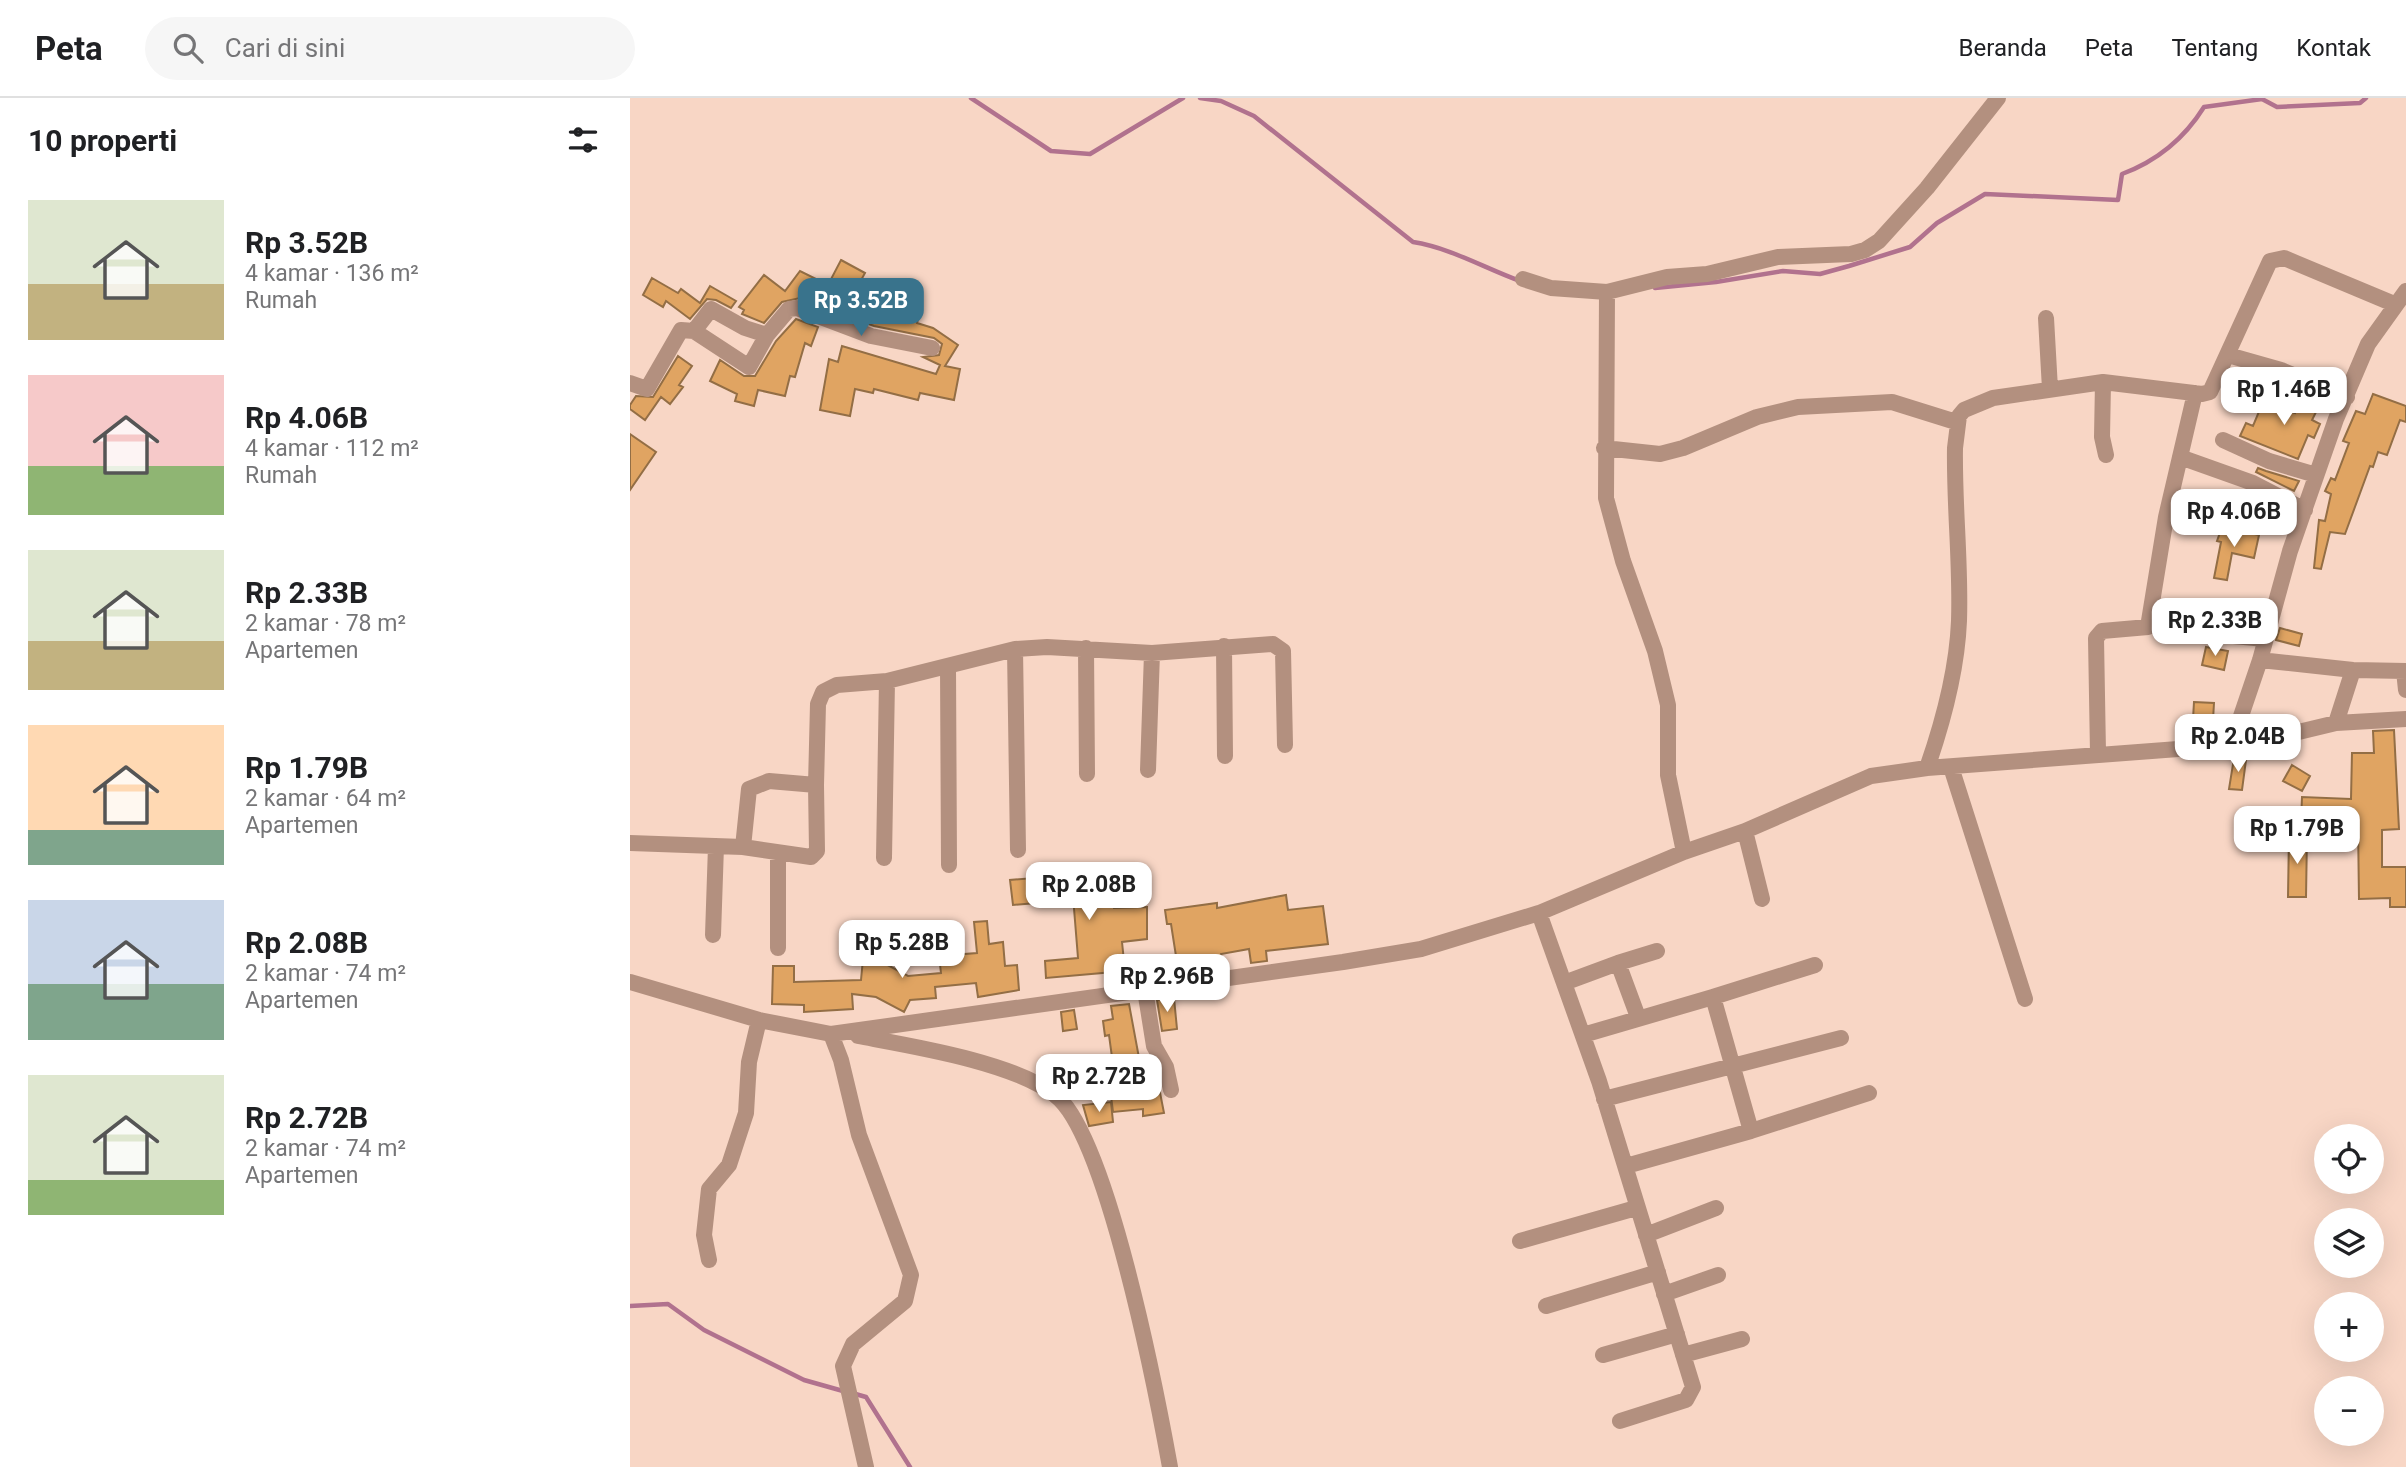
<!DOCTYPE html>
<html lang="id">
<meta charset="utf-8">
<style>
body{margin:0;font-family:Roboto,sans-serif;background:#f6f6f6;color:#202124;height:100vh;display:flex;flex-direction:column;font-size:26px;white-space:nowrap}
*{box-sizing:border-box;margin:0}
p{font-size:23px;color:#757577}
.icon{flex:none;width:38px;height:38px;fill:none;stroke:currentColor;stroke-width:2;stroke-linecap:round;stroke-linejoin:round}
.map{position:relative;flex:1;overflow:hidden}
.drawer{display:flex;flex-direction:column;background:#fff;width:630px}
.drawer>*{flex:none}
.controls{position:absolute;left:1684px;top:1026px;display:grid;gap:14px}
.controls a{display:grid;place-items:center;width:70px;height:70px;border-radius:50%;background:#fff;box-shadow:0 7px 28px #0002;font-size:35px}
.price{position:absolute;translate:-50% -60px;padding:0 16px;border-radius:14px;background:#fff;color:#222;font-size:23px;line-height:46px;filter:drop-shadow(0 2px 4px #0008)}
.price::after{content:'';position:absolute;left:50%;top:42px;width:21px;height:16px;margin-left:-10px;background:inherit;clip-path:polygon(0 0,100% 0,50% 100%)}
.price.selected{background:#39738c;color:#fff}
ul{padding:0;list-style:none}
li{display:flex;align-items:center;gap:21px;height:175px;padding:0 28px}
li span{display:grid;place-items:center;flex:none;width:196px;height:140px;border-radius:0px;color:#555}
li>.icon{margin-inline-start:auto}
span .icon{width:84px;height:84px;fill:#fffc;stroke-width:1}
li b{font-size:30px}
h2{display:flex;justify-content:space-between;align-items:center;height:84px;padding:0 28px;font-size:30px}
header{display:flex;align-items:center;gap:42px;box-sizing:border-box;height:98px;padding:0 35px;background:#fff;border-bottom:2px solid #e0e0e0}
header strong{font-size:33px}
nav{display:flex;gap:38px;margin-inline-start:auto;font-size:24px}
.search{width:490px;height:63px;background:#f6f6f6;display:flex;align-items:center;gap:18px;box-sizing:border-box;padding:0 24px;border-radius:38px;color:#757577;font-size:26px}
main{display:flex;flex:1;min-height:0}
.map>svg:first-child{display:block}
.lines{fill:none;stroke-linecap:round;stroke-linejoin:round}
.stream{stroke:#b1728e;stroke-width:4.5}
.building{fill:#e0a462;stroke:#936e45;stroke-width:2}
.minor{stroke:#b3907f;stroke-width:16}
</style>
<header>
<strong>Peta</strong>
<div class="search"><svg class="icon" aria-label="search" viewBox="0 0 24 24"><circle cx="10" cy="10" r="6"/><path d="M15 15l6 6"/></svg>Cari di sini</div>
<nav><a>Beranda</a><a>Peta</a><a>Tentang</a><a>Kontak</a></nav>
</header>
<main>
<section class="drawer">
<h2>10 properti<svg class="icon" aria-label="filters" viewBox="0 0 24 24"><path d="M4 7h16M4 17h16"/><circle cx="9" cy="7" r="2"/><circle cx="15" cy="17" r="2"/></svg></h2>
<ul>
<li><span style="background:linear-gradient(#dfe7d0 60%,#c2b280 0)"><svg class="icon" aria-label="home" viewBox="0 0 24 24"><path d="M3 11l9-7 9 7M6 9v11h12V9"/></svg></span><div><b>Rp 3.52B</b><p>4 kamar · 136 m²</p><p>Rumah</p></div></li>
<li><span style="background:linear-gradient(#f6c9c9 65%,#8fb573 0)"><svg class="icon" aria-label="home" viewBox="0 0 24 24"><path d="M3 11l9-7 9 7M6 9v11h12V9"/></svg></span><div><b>Rp 4.06B</b><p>4 kamar · 112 m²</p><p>Rumah</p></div></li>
<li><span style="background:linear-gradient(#dfe7d0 65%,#c2b280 0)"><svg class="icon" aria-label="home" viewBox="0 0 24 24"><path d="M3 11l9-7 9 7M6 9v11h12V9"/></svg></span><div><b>Rp 2.33B</b><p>2 kamar · 78 m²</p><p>Apartemen</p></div></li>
<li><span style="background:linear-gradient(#ffd9b3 75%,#7fa58c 0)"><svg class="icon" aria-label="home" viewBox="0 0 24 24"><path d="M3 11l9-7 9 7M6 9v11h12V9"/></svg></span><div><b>Rp 1.79B</b><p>2 kamar · 64 m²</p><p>Apartemen</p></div></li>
<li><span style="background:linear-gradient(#c9d6e8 60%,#7fa58c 0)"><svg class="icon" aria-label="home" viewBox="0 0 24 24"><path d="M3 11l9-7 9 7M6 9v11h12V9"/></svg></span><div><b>Rp 2.08B</b><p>2 kamar · 74 m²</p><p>Apartemen</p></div></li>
<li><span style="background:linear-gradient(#dfe7d0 75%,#8fb573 0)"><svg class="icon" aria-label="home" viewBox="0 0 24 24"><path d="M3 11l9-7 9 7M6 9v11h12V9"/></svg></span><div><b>Rp 2.72B</b><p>2 kamar · 74 m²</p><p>Apartemen</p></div></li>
</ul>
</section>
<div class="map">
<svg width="1776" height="1369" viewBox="0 0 1776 1369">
<rect width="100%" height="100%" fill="#f8d6c5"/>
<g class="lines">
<path class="stream" d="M 341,0 L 421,53 L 460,56 L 553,0
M 570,0 L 591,3 L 624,18 L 783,144 C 821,150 854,170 890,183
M 1025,190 L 1086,184 L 1153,173 L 1190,176 L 1219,168 L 1280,149 L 1307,125 L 1355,96 L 1488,102 L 1492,76 C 1527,63 1554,41 1574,9 L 1632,1 L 1647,9 L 1730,5 L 1736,0
M 0,1208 L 38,1206 L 74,1232 L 174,1282 L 213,1293
M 222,1295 L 236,1299 L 280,1369"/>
</g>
<path class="building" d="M 211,162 L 235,175 L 230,184 L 254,196 L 257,191 L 276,200 L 270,213 L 289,218 L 287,225 L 303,230 L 328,247 L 315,268 L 330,271 L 324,302 L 290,295 L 288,302 L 244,291 L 243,295 L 225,291 L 220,318 L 190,312 L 199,261 L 208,264 L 212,248 L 306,276 L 310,267 L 293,259 L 309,257 L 312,246 L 304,240 L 244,228 L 170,200 L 152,204 L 134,225 L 112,216 L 114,212 L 109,209 L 134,177 L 155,193 L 170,173 L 198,187 Z
M 22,180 L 48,195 L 51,191 L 70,205 L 80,188 L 106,203 L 101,210 L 86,202 L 77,201 L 60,221 L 36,203 L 33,209 L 13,197 Z
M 166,221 L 188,229 L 181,248 L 175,245 L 165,279 L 160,278 L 155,298 L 128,292 L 124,308 L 105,303 L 107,296 L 80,283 L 90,262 L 114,278 L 125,278 L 146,243 Z
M 48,258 L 62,268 L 49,287 L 53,289 L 40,306 L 31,299 L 15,322 L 0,311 L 0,307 L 6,298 L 23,299 Z
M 1674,296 L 1691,304 L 1682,322 L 1690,326 L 1684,340 L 1678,337 L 1668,361 L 1610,338 L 1616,325 L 1623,328 L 1633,304 L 1665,315 Z
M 1743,296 L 1776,308 L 1776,324 L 1770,322 L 1757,357 L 1748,354 L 1743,369 L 1740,368 L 1715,436 L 1700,434 L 1691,471 L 1684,470 L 1689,422 L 1695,423 L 1701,396 L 1695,393 L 1701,380 L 1705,382 L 1719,345 L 1713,343 L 1726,313 L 1735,316 Z
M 0,336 L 26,354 L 0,392 Z
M 1628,370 L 1636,373 L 1669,383 L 1664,393 L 1626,374 Z
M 1592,429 L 1629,437 L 1624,460 L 1602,455 L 1597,482 L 1584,480 L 1591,444 L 1587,443 Z
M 1577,502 L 1602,506 L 1599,527 L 1574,522 Z
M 1650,530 L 1672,536 L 1669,548 L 1646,542 Z
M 1576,549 L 1598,553 L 1594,572 L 1572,567 Z
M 1564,604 L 1584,605 L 1583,622 L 1563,621 Z
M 1764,632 L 1769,731 L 1752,732 L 1752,769 L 1776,769 L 1776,809 L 1760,809 L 1760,800 L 1729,801 L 1728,726 L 1671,724 L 1672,699 L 1721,701 L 1722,655 L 1744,655 L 1743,633 Z
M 1604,660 L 1616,662 L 1612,692 L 1599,691 Z
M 1662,667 L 1680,678 L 1672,693 L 1653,683 Z
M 1659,736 L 1677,737 L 1676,799 L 1658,799 Z
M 481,775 L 484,810 L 517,809 L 517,841 L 492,844 L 495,873 L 416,880 L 415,863 L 448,860 L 443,798 L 406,801 L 406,805 L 383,807 L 380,782 L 404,780 L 405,784 Z
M 656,797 L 658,812 L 693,808 L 698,846 L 636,853 L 637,863 L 621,865 L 619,851 L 591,856 L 592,865 L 543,871 L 541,858 L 546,858 L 541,826 L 537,826 L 535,812 L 587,805 L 587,810 Z
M 357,823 L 359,846 L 373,844 L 375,868 L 387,867 L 389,892 L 348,899 L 346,885 L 305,889 L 306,900 L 280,902 L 274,914 L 246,899 L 222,896 L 223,911 L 174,914 L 174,907 L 142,906 L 143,868 L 164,868 L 164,884 L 231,882 L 233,861 L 252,864 L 278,878 L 311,875 L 309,858 L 347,855 L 344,824 Z
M 544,900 L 547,931 L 532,933 L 527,902 Z
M 499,906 L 512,976 L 526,974 L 534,1015 L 513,1018 L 513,1011 L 483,1014 L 478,975 L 484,974 L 479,937 L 475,938 L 473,923 L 483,921 L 481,908 Z
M 444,912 L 447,931 L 433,933 L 431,914 Z
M 481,1004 L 483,1024 L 459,1028 L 453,1007 Z"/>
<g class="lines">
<path class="minor" d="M 893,181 L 921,190 L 977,194
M 1416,220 L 1420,291
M 64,233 L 119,269 L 137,237
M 1598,257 L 1651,272 L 1717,299
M 1473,284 L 1472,339 L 1476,357
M 0,285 L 17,291 L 51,232 L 64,233 L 81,211 L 115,230 L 137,237 L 159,211 L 167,210 L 241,238 L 302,250
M 1593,342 L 1639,363 L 1686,377
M 974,350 L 1030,356 L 1053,350 L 1127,319 L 1168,309 L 1262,304 L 1326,324
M 1550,359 L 1623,385 L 1675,412
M 1562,530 L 1593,537 L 1635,541
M 594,548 L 595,658
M 456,550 L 457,676
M 385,551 L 388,752
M 1630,562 L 1723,572 L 1776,573
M 318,568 L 319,767
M 1774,573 L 1776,592
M 257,583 L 385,551 L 417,549 L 522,555 L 643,546 L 653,553 L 655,647
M 1706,625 L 1723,572
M 1600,638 L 1644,640 L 1706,625 L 1776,621
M 1468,655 L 1466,540 L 1472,533 L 1518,529 L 1536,419 L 1565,295
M 1321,669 L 1395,901
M 1297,670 C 1313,624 1327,572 1329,523 C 1331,465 1324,408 1325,350 L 1329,318 L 1334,312 L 1363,300 L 1473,284 L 1572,296 L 1580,294 L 1640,163 L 1654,160 L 1764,206
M 518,672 L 522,555
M 1115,733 L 1132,801
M 0,745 L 113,749 L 181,759 L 187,753 L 186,687
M 113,749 L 119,691 L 139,683 L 186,687 L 188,606 L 193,594 L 207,587 L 257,583 L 254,760
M 1054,754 L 1038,677 L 1038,607 L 1025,553 L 993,463 L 976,400 L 977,194 L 1037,179 L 1077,176 L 1148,159 L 1221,156 L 1235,152 L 1249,143 L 1297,90 L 1368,0
M 148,756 L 148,850
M 909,815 L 969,983 L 1063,1289 L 1056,1302 L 990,1323
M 83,837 L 86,748
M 988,865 L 1027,853
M 0,884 L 129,922 L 201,936 L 713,864 L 791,851 L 909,815 L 1054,754 L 1115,733 L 1241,678 L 1297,670 L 1588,648 L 1600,638 L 1610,621 L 1630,562 L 1660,453 L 1706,321 L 1738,246 L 1776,193
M 934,885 L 988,865 L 1008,919
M 515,892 L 524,948 L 536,969 L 541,992
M 1083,899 L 1185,867
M 201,936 L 211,962 L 229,1037 L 281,1177 L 275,1203 L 223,1246 L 213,1268 L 236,1369
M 953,937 L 1083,899 L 1121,1033 L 996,1068
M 228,938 C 281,948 383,964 425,997 C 477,1036 527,1297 540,1369
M 974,1001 L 1211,940
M 1121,1033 L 1239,995
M 1016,1137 L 1086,1110
M 890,1143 L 1006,1110
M 79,1162 L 74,1137 L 79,1091 L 99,1067 L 116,1015 L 119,964 L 129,922
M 1034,1196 L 1088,1177
M 916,1208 L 1028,1174
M 973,1257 L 1047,1236
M 1053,1257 L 1112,1241"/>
</g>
</svg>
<div class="controls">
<a><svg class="icon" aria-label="locate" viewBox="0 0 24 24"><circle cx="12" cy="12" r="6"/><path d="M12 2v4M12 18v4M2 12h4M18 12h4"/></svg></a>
<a><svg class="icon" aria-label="layers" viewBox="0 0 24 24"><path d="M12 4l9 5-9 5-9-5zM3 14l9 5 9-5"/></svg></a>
<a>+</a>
<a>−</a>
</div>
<b class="price selected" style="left:231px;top:240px">Rp 3.52B</b>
<b class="price" style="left:1654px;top:329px">Rp 1.46B</b>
<b class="price" style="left:1604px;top:451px">Rp 4.06B</b>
<b class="price" style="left:1585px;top:560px">Rp 2.33B</b>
<b class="price" style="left:1608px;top:676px">Rp 2.04B</b>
<b class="price" style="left:1667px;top:768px">Rp 1.79B</b>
<b class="price" style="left:459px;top:824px">Rp 2.08B</b>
<b class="price" style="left:272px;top:882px">Rp 5.28B</b>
<b class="price" style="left:537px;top:916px">Rp 2.96B</b>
<b class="price" style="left:469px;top:1016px">Rp 2.72B</b>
</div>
</main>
